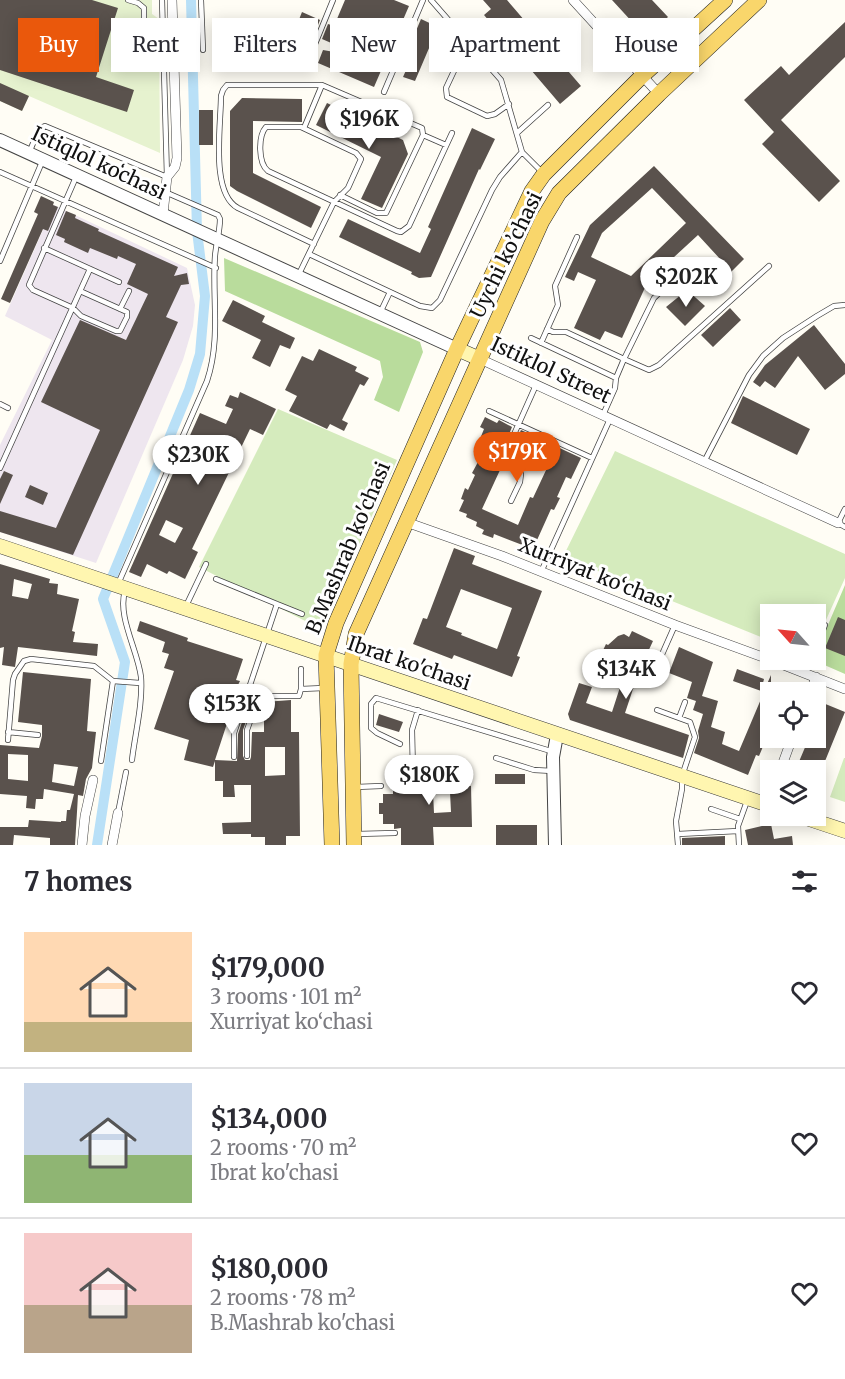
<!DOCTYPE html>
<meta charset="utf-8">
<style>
body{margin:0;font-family:Merriweather,serif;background:#f7f7f7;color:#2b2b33;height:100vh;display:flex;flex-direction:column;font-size:22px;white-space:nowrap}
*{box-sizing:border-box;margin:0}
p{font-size:20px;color:#7c7c81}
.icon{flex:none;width:33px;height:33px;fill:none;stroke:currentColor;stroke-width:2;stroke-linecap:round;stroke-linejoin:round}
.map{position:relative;height:845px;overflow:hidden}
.side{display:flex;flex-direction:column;background:#fff;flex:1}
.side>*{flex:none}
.hud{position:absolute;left:18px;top:18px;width:810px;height:54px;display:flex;gap:12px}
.needle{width:39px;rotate:297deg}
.buttons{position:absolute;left:760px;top:604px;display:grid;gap:12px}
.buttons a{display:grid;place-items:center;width:66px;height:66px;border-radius:0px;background:#fff;box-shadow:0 3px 15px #0003;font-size:30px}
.price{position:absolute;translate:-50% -51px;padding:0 14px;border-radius:21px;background:#fff;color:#222;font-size:20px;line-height:39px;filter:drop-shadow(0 2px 3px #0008)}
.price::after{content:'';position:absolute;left:50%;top:36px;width:18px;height:14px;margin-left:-9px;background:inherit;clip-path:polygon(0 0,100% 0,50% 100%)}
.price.current{background:#ea580c;color:#fff}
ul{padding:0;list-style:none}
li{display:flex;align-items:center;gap:18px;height:150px;padding:0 24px}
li+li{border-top:2px solid #e1e1e2}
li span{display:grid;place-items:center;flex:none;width:168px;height:120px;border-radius:0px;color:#555}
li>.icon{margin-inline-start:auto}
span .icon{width:72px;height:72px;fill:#fffc;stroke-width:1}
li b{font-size:26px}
h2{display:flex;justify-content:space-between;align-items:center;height:72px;padding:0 24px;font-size:26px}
.tag{padding:0 21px;border-radius:0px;background:#fff;box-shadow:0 3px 15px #0003;font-size:21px;line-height:54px}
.tag.current{background:#ea580c;color:#fff}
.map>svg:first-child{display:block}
.industrial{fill:#eee6ef}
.green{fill:#d5ebbd}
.forest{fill:#b9dc9c}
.pitch{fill:#e6f2cf}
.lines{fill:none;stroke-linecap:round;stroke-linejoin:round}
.canal{stroke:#b9e0f7;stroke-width:10}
.building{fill:#5a524d;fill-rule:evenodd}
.service-casing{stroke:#444;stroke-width:6}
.minor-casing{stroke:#444;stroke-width:10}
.tertiary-casing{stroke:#444;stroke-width:14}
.secondary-casing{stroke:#333;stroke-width:15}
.primary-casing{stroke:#222;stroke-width:16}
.service{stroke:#fff;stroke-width:4.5}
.minor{stroke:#fff;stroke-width:9}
.tertiary{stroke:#fff;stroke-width:12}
.secondary{stroke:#fff6b0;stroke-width:14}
.primary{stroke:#f9d66b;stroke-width:15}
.labels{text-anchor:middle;stroke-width:6;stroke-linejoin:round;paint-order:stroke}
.street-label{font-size:20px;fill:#111;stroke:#fff}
</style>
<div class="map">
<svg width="845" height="845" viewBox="0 0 845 845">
<rect width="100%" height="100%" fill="#fffdf5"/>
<path class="industrial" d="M 54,205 L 187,268 L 195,305 L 193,326 L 183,360 L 96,563 L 0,532 L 0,445 L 52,340 L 5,316 Z"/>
<path class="green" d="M 278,409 L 397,460 L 321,629 L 199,567 Z
M 615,451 L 845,554 L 845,578 L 816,642 L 816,615 L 771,615 L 771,641 L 563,557 Z
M 844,758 L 845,758 L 845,802 L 830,797 Z"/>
<path class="forest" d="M 224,258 L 420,342 L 423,352 L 399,412 L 374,400 L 383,377 L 380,361 L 225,291 Z
M 845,585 L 845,674 L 813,660 L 816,660 L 816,653 Z"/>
<path class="pitch" d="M 0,0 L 152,0 L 152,14 L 159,19 L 160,153 L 29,96 L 22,111 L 0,101 Z"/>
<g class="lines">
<path class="canal" d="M 97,845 L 125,662 L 103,599 L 189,390 L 200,354 L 205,296 L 197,231 L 191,0"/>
</g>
<path class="building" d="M 0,0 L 92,0 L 118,8 L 96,77 L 134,90 L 127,112 L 0,70 Z
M 345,0 L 394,0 L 409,6 L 374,87 L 318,63 L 323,50 L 351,55 L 352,52 L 322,39 L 328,24 L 334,26 Z
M 483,0 L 507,0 L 581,86 L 560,104 L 484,15 L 491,9 Z
M 612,0 L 652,0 L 668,17 L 646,37 Z
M 302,12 L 320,20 L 314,35 L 296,27 Z
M 421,19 L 438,27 L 415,81 L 403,77 L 411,59 L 405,57 Z
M 845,22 L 845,57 L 781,120 L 840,181 L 819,202 L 762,144 L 774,132 L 744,100 L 781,66 L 789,75 Z
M 221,42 L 287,49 L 288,43 L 297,45 L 295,53 L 316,58 L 313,70 L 293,66 L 293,62 L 260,59 L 258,71 L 218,66 Z
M 0,83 L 29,96 L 22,111 L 0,101 Z
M 242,98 L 302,99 L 302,122 L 253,121 L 253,173 L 321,207 L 311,228 L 237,191 L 230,186 L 230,111 Z
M 327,103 L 403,140 L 408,154 L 382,208 L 361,199 L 381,157 L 316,125 Z
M 199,110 L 213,110 L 213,145 L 199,145 Z
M 472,128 L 495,139 L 480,170 L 479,169 L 431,277 L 419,278 L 411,274 L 412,272 L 339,237 L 348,219 L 420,253 L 431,229 L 428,227 Z
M 654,166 L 744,259 L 717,286 L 706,275 L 721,260 L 698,235 L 648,281 L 622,338 L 605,331 L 600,340 L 574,328 L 596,280 L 578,272 L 574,281 L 565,277 L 590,225 ZM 652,188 L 686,223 L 631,276 L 591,257 L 602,233 Z
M 41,196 L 54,202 L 53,205 L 58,207 L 48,231 L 43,229 L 10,303 L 1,299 L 38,214 L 34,212 Z
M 66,211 L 76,215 L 75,218 L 99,229 L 98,231 L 178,267 L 174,276 L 187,273 L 189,284 L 181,285 L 166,317 L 178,322 L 73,555 L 0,532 L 0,511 L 56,528 L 100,430 L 41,402 L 80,320 L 126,340 L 148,294 L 127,284 L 136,264 L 118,256 L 117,259 L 90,248 L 88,253 L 64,242 L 65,239 L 56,235 Z
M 687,290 L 705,306 L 685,326 L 666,307 Z
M 233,300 L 265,316 L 262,322 L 295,338 L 290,349 L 280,345 L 270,367 L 252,358 L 261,340 L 222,321 Z
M 730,308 L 741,320 L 713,347 L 701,335 Z
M 814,325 L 845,364 L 845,374 L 825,390 L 798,356 L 775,388 L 765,381 L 760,387 L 753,382 L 765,365 Z
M 319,349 L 357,367 L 355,371 L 369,378 L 364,386 L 360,384 L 342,420 L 348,423 L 344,431 L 330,424 L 327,429 L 289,411 L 297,396 L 285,390 L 302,356 L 313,361 Z
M 240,392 L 276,409 L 263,435 L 250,429 L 192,549 L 198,552 L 185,579 L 169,571 L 167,574 L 147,564 L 141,577 L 129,572 L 200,413 L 226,424 L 233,409 L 225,406 L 230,395 L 238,398 ZM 166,520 L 183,528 L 175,543 L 159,535 Z
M 743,396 L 810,429 L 797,455 L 731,423 Z
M 485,417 L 497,423 L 499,420 L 512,427 L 503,449 L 506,457 L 482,509 L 518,525 L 530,497 L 533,498 L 547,468 L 514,453 L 512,450 L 521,430 L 581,458 L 571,479 L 566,477 L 557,497 L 560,498 L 554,510 L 551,509 L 533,549 L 494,534 L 493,538 L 482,534 L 484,530 L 476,526 L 477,522 L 466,517 L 467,514 L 459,511 L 464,500 L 461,499 L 465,488 L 468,490 L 475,475 L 472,473 L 478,462 L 480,463 L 489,445 L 489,443 L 480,439 L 484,429 L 480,427 Z
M 4,471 L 13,475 L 0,504 L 0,479 Z
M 30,485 L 48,493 L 43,505 L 25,497 Z
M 454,548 L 475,556 L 472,564 L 542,591 L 517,656 L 520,657 L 512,677 L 454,655 L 452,659 L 413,644 L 423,618 L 427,619 ZM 461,589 L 512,608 L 497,649 L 461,635 L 462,633 L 446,627 Z
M 0,564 L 50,579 L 49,583 L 58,584 L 57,594 L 79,599 L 72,631 L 75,632 L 73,642 L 98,644 L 97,656 L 18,647 L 15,667 L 2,665 L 4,647 L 0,648 ZM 14,579 L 32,584 L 28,599 L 12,596 Z
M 838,617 L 845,620 L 845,656 L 825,648 Z
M 140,621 L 188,638 L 187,641 L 243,659 L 236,680 L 240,681 L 238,685 L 245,687 L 237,709 L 237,693 L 215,760 L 237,761 L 238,734 L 253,689 L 257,690 L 243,730 L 243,756 L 245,760 L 250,760 L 251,757 L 252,732 L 264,732 L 264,702 L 291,700 L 291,732 L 299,732 L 300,836 L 286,836 L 286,845 L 265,845 L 265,837 L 251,837 L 251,834 L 223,834 L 222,823 L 251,822 L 251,785 L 234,785 L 235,797 L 223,797 L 223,781 L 215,781 L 215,761 L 213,767 L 184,760 L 189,740 L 154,729 L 174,671 L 164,668 L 169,654 L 162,652 L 165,642 L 137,631 ZM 265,747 L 285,747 L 285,775 L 265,776 Z
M 632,631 L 653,641 L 640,669 L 642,669 L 635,683 L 625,713 L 689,735 L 683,758 L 570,720 L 568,714 L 579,683 L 592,687 L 586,703 L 612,712 L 623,678 L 596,665 L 606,644 L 608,645 L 618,636 L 624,634 L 629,637 Z
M 679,647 L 713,662 L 702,696 L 718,701 L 711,727 L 725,732 L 722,744 L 739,751 L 764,692 L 733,681 L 737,669 L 764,679 L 763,683 L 767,684 L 771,675 L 771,686 L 788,693 L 771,693 L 771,728 L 759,756 L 756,755 L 748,775 L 694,753 L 699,738 L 698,731 L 703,714 L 693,710 L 696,701 L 687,698 L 692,682 L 669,673 Z
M 23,672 L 91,679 L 87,731 L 96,732 L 92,768 L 86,779 L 83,796 L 78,795 L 75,845 L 50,845 L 50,838 L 14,835 L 13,845 L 0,845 L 0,827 L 28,827 L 29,820 L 61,822 L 61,821 L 66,821 L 67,810 L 70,810 L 74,794 L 44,789 L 43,799 L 36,799 L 35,809 L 26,808 L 27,796 L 0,794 L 0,745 L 39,748 L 42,736 L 42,725 L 18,722 ZM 8,754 L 28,755 L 28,781 L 8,779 ZM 54,764 L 78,767 L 74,786 L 52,782 Z
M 823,703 L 845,712 L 821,771 L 795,771 L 809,738 L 816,738 L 816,720 Z
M 379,714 L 403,722 L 399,732 L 376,725 Z
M 463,770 L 464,786 L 471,786 L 472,827 L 433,827 L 434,845 L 401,845 L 401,828 L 394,829 L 394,824 L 383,824 L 383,814 L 379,814 L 379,803 L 383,803 L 383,794 L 393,794 L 393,789 L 416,789 L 416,776 L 417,772 ZM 433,792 L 450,792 L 451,812 L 434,813 Z
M 495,774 L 525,774 L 525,784 L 495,784 Z
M 771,824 L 774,839 L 792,836 L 793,845 L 748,845 L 745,830 Z
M 496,825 L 537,825 L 537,845 L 496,845 Z
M 725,836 L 725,845 L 682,845 L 682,838 Z"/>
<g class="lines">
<defs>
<path id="service" d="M 128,0 L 138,3 L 144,8 L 144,61
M 201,0 L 203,50
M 431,0 L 501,80 L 522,152 L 542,172
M 468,41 L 446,88 L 447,97 L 487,116 L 495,114 L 509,104
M 313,49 L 333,0
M 384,92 L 423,0
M 304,128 L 322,85
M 517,133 L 548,105
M 423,135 L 446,145
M 29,153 L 39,129 L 45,126 L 167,177 L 162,0
M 0,172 L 216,268
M 76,177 L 29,285 L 33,290 L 73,308 L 81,316 L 116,331 L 120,331 L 127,317 L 127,312 L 80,291
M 314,244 L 238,208 C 210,193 221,125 221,96 L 223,90 L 227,85 L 322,85 L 422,128 L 423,135 L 386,213 L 377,213 L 340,195
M 44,248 L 119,282
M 309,254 L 420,306 L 432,308 L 440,300 L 492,190 L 500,177 L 522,152
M 0,261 L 42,162
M 298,276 L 334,202 L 348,188 L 361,159 L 356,153 L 301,127 L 266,127 C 258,136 258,163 268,171 L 397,231 L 401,232 L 409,226 L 452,133
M 120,309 L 129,291
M 380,313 L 390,292
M 547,329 L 553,332 L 566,332 L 624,359 L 654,298 L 686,267
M 531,338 L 616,378 L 615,388 L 603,415
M 541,343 L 558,305 L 555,286 L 577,237
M 616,378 L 624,359 L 649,370 L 659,365 L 769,266
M 0,404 L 8,408
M 489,411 L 592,458
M 704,462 L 749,375 L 763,356 L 783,338 L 817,316 L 834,306 L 845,305
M 0,468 L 90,269
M 511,501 L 520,482 L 521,474 L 507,450 L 536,385
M 845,509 L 838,523 L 845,527
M 541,572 L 610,419
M 216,579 L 277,604
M 118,584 L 207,381 C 221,339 212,298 215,256 C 216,244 220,231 220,219 L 218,215 L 165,192
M 125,591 C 117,616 138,651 141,677 C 143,704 135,734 132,760
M 186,606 L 206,564
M 816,648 L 825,625
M 656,668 L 675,625
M 301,669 L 301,689 L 324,688
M 806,673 L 811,660
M 657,710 L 690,722 L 695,737 L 682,776 L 682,789 L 676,821 L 678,845
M 679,718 L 685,702
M 8,732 L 38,735
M 8,740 L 13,680 L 15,674 L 24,661 L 31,659 L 94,666 L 113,681
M 400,744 L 377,733 L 371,728 L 371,704 L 376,698 L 554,752
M 247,756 L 247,730 L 258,699 L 263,696 L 299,696 L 301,689
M 234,757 L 234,733 L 277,604 L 302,614
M 496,758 L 534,770 L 553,771
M 101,761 L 113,681 L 140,683
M 413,772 L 412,730 L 418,710
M 356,787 L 381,786
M 711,809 L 740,819
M 118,813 L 126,772
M 357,834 L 395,833
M 678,834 L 738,831
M 739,845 L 738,826 L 747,801"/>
<path id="minor" d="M 573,0 L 659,94
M 163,214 L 167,177 L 175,167 L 177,158 L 172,0
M 480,359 L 838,523
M 406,522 L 502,556 L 675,625 L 771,660
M 771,660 L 845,689
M 810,693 L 816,677
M 780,771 L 792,738
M 767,805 L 771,793
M 82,845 L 85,816 L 93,780
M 112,845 L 118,813"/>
<path id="tertiary" d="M 0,140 L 457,349
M 555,845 L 553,757 L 557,735"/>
<path id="secondary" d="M 457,349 L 480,359
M 0,546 L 771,806
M 800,816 L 845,831"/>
<path id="primary" d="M 332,845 L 326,655 L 336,623 L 457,349 L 532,191 L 544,174 L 642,76 L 725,0
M 354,845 L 351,664 L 356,634 L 542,221 L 559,193 L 659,94 L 759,0"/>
</defs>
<use href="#service" class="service-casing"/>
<use href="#minor" class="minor-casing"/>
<use href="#tertiary" class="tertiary-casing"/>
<use href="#secondary" class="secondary-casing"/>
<use href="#primary" class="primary-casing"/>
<use href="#service" class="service"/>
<use href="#minor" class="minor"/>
<use href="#tertiary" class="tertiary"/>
<use href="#secondary" class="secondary"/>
<use href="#primary" class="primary"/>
</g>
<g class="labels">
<g class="street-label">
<text transform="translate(99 163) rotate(25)" y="7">Istiqlol koʻchasi</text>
<text transform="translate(506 255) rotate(-64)" y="7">Uychi ko’chasi</text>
<text transform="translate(551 370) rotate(25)" y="7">Istiklol Street</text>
<text transform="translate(348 548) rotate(-67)" y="7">B.Mashrab ko'chasi</text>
<text transform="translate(595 574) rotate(22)" y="7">Xurriyat ko‘chasi</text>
<text transform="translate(409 663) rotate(19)" y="7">Ibrat ko'chasi</text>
</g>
</g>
</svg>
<div class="buttons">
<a><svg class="needle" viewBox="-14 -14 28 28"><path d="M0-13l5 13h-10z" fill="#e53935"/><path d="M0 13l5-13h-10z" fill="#7c7c81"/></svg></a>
<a><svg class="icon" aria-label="locate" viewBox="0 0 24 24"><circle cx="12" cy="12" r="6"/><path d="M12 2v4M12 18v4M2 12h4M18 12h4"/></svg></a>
<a><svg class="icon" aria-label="layers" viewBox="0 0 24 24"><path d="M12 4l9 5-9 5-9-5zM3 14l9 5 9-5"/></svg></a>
</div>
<b class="price" style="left:369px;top:150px">$196K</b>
<b class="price" style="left:686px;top:308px">$202K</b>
<b class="price current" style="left:517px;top:483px">$179K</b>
<b class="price" style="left:198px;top:486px">$230K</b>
<b class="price" style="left:626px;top:700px">$134K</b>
<b class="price" style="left:232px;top:735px">$153K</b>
<b class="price" style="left:429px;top:806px">$180K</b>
<div class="hud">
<a class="tag current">Buy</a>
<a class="tag">Rent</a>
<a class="tag">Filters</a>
<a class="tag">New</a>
<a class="tag">Apartment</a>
<a class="tag">House</a>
</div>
</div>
<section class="side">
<h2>7 homes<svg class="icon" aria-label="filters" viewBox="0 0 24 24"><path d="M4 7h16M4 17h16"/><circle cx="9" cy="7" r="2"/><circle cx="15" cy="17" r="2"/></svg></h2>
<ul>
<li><span style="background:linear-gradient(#ffd9b3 75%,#c2b280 0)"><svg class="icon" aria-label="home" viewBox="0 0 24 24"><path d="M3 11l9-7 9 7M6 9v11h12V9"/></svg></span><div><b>$179,000</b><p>3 rooms · 101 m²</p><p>Xurriyat ko‘chasi</p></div><svg class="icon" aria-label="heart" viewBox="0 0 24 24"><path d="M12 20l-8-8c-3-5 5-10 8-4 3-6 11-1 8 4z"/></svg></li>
<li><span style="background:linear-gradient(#c9d6e8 60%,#8fb573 0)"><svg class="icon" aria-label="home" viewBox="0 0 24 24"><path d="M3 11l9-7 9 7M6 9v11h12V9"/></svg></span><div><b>$134,000</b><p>2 rooms · 70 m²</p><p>Ibrat ko'chasi</p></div><svg class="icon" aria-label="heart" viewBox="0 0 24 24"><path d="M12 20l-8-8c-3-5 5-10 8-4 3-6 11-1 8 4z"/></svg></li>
<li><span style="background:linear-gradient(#f6c9c9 60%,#b9a48a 0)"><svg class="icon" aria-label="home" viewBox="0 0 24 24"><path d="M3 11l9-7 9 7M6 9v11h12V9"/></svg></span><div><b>$180,000</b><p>2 rooms · 78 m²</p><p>B.Mashrab ko'chasi</p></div><svg class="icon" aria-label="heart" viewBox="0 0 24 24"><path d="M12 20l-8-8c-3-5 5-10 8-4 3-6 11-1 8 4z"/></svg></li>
</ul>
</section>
